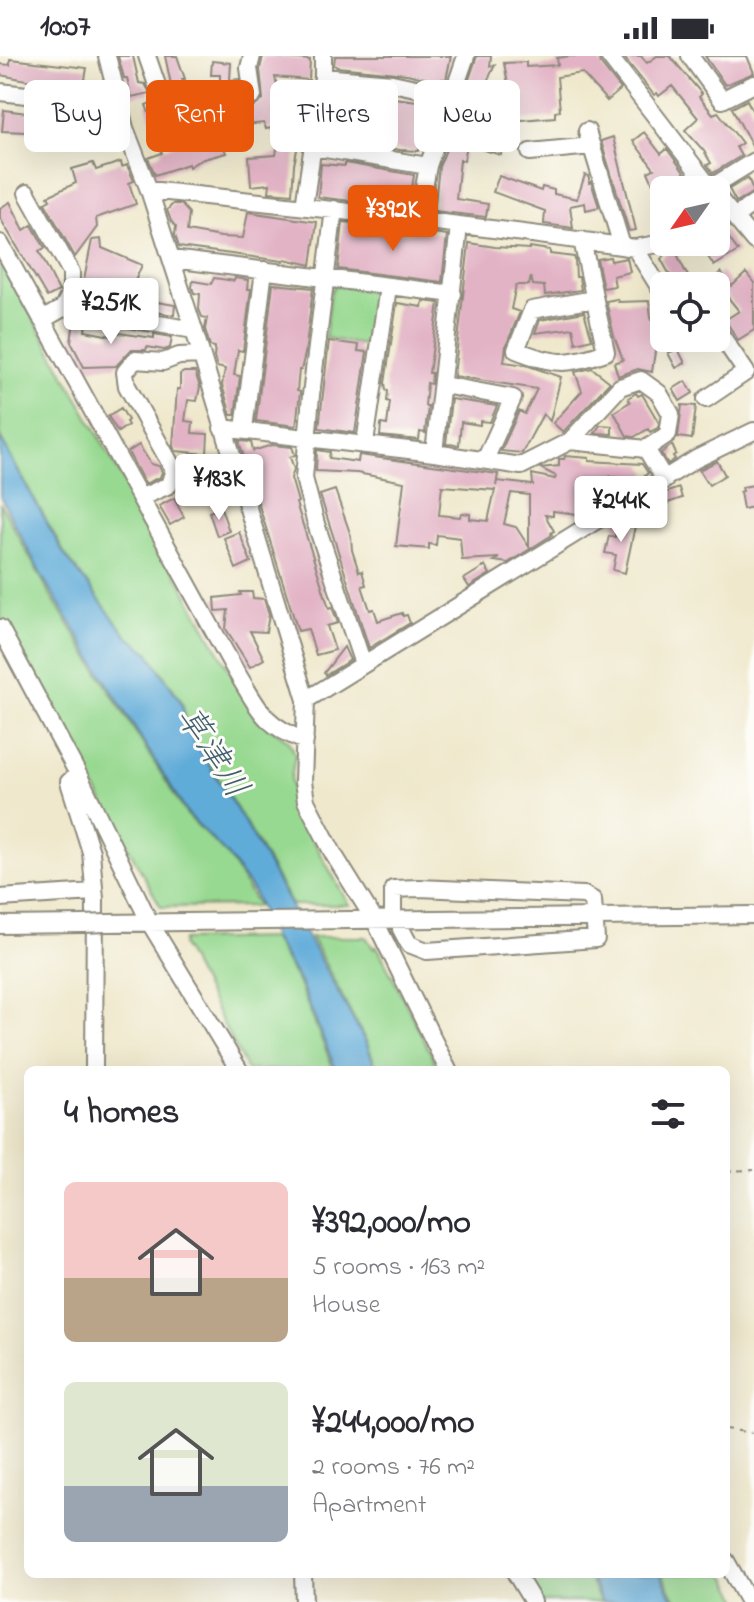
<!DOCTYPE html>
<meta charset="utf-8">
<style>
body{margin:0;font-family:"Indie Flower","Klee One",sans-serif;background:#f2f2f3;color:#2b2b33;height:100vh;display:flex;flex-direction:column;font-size:30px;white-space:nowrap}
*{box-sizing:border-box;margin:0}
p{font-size:26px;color:#7c7c81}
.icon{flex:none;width:44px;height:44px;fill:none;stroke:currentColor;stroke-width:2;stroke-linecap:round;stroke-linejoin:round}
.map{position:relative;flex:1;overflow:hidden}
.details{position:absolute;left:24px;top:1010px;width:706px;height:512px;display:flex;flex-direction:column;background:#fff;border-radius:12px;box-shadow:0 8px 32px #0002}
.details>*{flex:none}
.hud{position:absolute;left:24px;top:24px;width:706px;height:72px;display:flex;gap:16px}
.needle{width:52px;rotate:236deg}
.fabs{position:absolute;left:650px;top:120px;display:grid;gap:16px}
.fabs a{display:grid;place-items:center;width:80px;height:80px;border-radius:12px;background:#fff;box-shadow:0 8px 32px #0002;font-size:40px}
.price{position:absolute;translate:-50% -68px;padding:0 18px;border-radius:8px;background:#fff;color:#222;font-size:26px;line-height:52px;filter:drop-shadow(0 2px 4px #0008)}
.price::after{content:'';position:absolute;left:50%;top:48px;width:24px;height:18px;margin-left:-12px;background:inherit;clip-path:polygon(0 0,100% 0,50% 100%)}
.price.selected{background:#ea580c;color:#fff}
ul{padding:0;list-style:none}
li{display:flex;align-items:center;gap:24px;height:200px;padding:0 40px}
li span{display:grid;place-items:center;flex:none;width:224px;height:160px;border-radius:12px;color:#555}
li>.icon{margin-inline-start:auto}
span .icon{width:96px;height:96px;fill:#fffc;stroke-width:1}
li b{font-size:34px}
h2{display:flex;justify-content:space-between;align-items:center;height:96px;padding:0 40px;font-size:34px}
.tag{padding:0 28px;border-radius:12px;background:#fff;box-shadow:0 8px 32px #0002;font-size:28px;line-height:72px}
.tag.selected{background:#ea580c;color:#fff}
.status{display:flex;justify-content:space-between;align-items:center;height:56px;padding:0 40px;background:#fff;direction:ltr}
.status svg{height:22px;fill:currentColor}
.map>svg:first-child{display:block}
.green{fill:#98d991;stroke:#62825e;stroke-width:2}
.water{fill:#61acd9;stroke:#466c82;stroke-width:2}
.building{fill:#e2b2c5;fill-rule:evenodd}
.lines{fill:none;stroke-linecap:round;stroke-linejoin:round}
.minor-casing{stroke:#8d8a7c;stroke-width:20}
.path{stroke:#8d8a7c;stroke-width:2;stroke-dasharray:6 6;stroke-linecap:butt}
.minor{stroke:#fff;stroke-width:16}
.minor-bridge-casing{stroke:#8d8a7c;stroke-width:20;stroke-linecap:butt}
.minor-bridge{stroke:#fff;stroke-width:16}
.labels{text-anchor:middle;stroke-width:6;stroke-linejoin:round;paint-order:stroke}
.water-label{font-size:34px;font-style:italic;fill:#415f71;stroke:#fdfcf7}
</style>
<div class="status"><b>10:07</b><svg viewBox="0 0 49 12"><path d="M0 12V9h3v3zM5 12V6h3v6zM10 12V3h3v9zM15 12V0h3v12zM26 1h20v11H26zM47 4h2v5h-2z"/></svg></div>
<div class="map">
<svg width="754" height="1546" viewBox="0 0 754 1546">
<rect width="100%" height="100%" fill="#fdfcf7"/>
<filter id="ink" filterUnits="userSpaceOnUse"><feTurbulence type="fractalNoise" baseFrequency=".0125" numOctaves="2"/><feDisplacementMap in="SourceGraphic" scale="16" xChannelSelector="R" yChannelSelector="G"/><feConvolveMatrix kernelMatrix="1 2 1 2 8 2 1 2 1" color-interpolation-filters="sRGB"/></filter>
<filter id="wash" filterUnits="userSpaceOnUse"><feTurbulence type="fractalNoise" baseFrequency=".006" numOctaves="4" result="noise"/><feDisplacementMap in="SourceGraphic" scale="32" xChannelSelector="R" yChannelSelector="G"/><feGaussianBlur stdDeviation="1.8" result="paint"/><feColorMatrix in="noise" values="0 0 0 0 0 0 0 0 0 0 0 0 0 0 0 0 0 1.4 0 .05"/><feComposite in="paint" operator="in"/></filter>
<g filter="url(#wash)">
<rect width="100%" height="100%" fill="#efe8cc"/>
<path class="green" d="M 0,203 L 256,662 L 289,685 L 295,698 L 291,723 L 294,750 L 349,849 L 292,849 L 250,774 L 189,675 L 182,646 L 148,596 L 127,580 L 65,498 L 0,381 Z
M 336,229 L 379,236 L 382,243 L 376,291 L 325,282 L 331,234 Z
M 0,447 L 50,538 L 186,758 L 228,800 L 258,850 L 161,851 L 0,560 Z
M 311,881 L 366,881 L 373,892 L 377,890 L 439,1014 L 377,1014 L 368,989 Z
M 272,882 L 298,926 L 334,1014 L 247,1014 L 182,889 L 183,884 Z
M 523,1518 L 587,1518 L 600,1546 L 539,1546 Z
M 662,1518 L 725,1518 L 741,1546 L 677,1546 Z"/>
<path class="water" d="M 0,382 L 64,498 L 127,580 L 148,596 L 181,646 L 188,675 L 249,774 L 367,989 L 376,1014 L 336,1014 L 300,926 L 273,882 L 254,837 L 228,800 L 187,757 L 42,520 L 0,440 Z
M 589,1518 L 660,1518 L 675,1546 L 602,1546 Z"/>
<g id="blocks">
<path class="building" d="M 118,0 L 133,0 L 139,27 L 145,28 L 150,37 L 131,41 L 127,22 L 124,22 Z
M 165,0 L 177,0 L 185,23 L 182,23 L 192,48 L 220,35 L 220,19 L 211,19 L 212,5 L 231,7 L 230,24 L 240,23 L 242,49 L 254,51 L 263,43 L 260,13 L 263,0 L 310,4 L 309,24 L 275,21 L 280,44 L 306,47 L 294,109 L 292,138 L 269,136 L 270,128 L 251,130 L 249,101 L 276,99 L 281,70 L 266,73 L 264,67 L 217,72 L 226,97 L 200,104 L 189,111 L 188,108 L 155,119 L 148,102 L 162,97 L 161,93 L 176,88 L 169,70 L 156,75 L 146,49 L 173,38 Z
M 335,0 L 451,0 L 446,24 L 442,23 L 441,26 L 407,18 L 337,11 L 334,9 Z
M 477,0 L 491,0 L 490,10 L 495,9 L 480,40 L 465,35 Z
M 570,0 L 598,0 L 600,7 L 621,33 L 607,45 L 582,17 L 557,21 L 560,55 L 555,56 L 555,61 L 510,65 L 501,99 L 467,89 L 464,104 L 460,104 L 456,143 L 488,148 L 486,161 L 434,155 L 439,111 L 464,49 L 481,52 L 485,36 L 511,43 L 504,7 L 526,6 L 526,11 L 558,9 L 557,2 Z
M 623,0 L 641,0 L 647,7 L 657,0 L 670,0 L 702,38 L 699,41 L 713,58 L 718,56 L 742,87 L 736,91 L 741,100 L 713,117 L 707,109 L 711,107 L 704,95 L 685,74 L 698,62 L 672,30 L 659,40 L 657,37 L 654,39 Z
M 705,0 L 747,0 L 754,17 L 725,29 Z
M 10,3 L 87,12 L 84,29 L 37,26 L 0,19 L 0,8 L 10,9 Z
M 348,36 L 433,47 L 428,74 L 422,73 L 419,95 L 400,94 L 325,82 L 332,37 L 347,39 Z
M 747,44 L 754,58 L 754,94 L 732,52 Z
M 4,54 L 58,61 L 58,58 L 82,60 L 83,55 L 99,57 L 96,85 L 52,77 L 2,75 Z
M 644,76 L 661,98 L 667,93 L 686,119 L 674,129 L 677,134 L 656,134 L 648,116 L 654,113 L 633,85 Z
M 613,81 L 636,174 L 629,175 L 601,85 Z
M 121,106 L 122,111 L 127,109 L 134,125 L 129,127 L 136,148 L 96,162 L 97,171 L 75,201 L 45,147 L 50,144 L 48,140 L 76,127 L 72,113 L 93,107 L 96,114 Z
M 345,107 L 414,119 L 409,152 L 318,141 L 321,108 L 345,110 Z
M 585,119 L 589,120 L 589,127 L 591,126 L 599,151 L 586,154 L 585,147 L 570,150 L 573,172 L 544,168 L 545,155 L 493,136 L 499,120 L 541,135 L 542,131 L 554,134 L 554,138 L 577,143 Z
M 748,122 L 754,136 L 736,146 L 729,133 Z
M 10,146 L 24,174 L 32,169 L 45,192 L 39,195 L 59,235 L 47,241 L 0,162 L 0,152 Z
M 173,148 L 181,148 L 189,157 L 187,175 L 221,181 L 243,182 L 248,156 L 317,166 L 311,209 L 285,203 L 283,205 L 179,191 L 175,179 L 176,171 L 171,165 L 167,154 Z
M 343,166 L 353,167 L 352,171 L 358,173 L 396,178 L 421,175 L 447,179 L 442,226 L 338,213 Z
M 724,175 L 738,195 L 714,210 L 701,190 L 707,186 L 716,186 L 716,180 Z
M 101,183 L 102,192 L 142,209 L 130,236 L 153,240 L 151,252 L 133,249 L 132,253 L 94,244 L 94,246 L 80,244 L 92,184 Z
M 469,187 L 495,191 L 529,193 L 529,191 L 550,194 L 550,198 L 574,201 L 575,203 L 576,221 L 579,221 L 581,234 L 545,239 L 544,230 L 533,229 L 531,221 L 529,229 L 516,229 L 511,253 L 520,256 L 506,290 L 504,306 L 526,309 L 561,321 L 550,365 L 543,358 L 522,397 L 501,395 L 519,355 L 525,358 L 537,333 L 454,320 Z
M 676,195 L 681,207 L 693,230 L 676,230 L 661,203 L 666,198 Z
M 610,201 L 611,205 L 627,202 L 630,216 L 613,220 L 615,230 L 603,232 L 597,203 Z
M 721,216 L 732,230 L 746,217 L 754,227 L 754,274 L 738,284 L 725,264 L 739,255 L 713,223 Z
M 214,222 L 234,225 L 235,222 L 248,224 L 247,233 L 251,233 L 243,295 L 238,294 L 234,319 L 240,320 L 235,359 L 231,359 L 222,329 L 225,313 L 217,311 L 214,301 L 215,291 L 210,290 L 205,273 L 207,262 L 202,261 L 199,253 L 200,238 L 194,237 L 192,231 L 193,225 L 211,228 Z
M 273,228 L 313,232 L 305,298 L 301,314 L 299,314 L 297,335 L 300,336 L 296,370 L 256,365 Z
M 617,243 L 618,246 L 649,245 L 651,261 L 652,264 L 655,264 L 658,275 L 652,316 L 638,313 L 618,320 L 614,307 L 623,304 L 614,280 L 606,245 Z
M 423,245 L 439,247 L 429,317 L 432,317 L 431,328 L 427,327 L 425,350 L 428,350 L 425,377 L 420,376 L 419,384 L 380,380 L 381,368 L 387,369 L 390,346 L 387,345 L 388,335 L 386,334 L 385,327 L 397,247 L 422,251 Z
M 157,246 L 175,249 L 174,259 L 155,256 Z
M 584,256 L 592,283 L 576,287 L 573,272 L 535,277 L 540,264 Z
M 74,265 L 86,268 L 85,275 L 111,280 L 112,276 L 154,282 L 154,278 L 172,281 L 170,292 L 164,294 L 147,291 L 146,294 L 131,294 L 116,310 L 84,311 L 71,286 Z
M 329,285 L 359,289 L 358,295 L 367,296 L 355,377 L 319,372 Z
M 678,293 L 685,307 L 676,312 L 668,297 Z
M 592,312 L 610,326 L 563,376 L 553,367 L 582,335 L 575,316 Z
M 184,316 L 195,316 L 200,331 L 197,345 L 188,344 L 185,365 L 193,366 L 192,377 L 208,378 L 207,398 L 176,395 L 173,390 L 177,333 L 180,333 L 180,318 Z
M 686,325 L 693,337 L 680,345 L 673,333 Z
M 636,337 L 638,340 L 642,338 L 659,367 L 658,372 L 650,376 L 648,373 L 634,381 L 627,380 L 614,356 L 630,346 L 628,342 Z
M 451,343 L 497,350 L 490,366 L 480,365 L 480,369 L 461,366 L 459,389 L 446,388 Z
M 682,349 L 696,350 L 692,383 L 678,381 Z
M 121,352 L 128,364 L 126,366 L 128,369 L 118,376 L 108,360 Z
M 600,369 L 612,370 L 612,378 L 595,377 Z
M 239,385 L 251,386 L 253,395 L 272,389 L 292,391 L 295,399 L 290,401 L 294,413 L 291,422 L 298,446 L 296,447 L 329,552 L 332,551 L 338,567 L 327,570 L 335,594 L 316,599 L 308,573 L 298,575 Z
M 139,389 L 151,408 L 159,410 L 162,416 L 160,421 L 145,428 L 128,396 Z
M 672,389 L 676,398 L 673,400 L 675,403 L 668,408 L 661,397 Z
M 317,394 L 330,396 L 329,402 L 358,406 L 359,399 L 498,418 L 496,430 L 497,425 L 533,429 L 532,418 L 555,423 L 556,420 L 540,412 L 559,410 L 559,403 L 564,403 L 565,400 L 589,402 L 589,405 L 642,408 L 648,417 L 639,425 L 610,420 L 609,425 L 589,423 L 584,459 L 553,455 L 553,460 L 545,459 L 554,475 L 551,477 L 552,479 L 508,507 L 494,505 L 499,502 L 462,504 L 460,482 L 437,479 L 436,489 L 429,488 L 429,493 L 396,490 L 404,426 L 357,417 L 316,415 ZM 442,430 L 495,434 L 488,465 L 470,463 L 470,458 L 461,457 L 460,461 L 439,459 ZM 511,437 L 529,439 L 529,491 L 516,471 L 504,468 Z
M 191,403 L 206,431 L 196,438 L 184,419 L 182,407 Z
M 717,405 L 725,419 L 709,429 L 699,414 Z
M 754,429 L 754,451 L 743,453 L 740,436 L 743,435 L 742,431 Z
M 679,432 L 682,442 L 662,449 L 659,439 Z
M 335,434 L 351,480 L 352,494 L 359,516 L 362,515 L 366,529 L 362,530 L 370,554 L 374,553 L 378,565 L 402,557 L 403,560 L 407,559 L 410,567 L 369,592 L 320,439 Z
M 174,442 L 184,461 L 170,469 L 159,450 Z
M 221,452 L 229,475 L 217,480 L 209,456 Z
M 624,461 L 629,461 L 629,469 L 635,470 L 625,517 L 613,514 L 616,499 L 605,497 L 609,480 L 615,481 L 616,465 Z
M 239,476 L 251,506 L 236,513 L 224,482 Z
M 485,510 L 490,518 L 469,531 L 464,523 Z
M 240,536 L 252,536 L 253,542 L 264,543 L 269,559 L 266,576 L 250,575 L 264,603 L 250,611 L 226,573 L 228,554 L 216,555 L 215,542 L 241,539 Z
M 344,591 L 350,604 L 326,619 L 324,617 Z"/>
</g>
</g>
<g filter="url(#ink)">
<use href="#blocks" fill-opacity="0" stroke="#8d8a7c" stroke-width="2"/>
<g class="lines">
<defs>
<path id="minor" d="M 107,0 L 125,72 L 149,134 L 194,274 L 306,644 L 303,726 L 306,745 L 334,799 L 375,865 L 448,1014
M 147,0 L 157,29
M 252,0 L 249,12 L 253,40
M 609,0 L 712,134
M 690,0 L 722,44 L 754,28
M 323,21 L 392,27 L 453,40
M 0,36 L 53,42
M 587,75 L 622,190
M 313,91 L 428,110
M 530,96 L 592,90
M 710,132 L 754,105
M 149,134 C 311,151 473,169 635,192 L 669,186
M 27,137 L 71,216 L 71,236 L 63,252
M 716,139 L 754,185
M 304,150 L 323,21 L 323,0
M 334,153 L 311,339 L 304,422 L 316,468 L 363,608
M 734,161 L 754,147
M 418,165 L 428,110 L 466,0
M 582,184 L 606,296 C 566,310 555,309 516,294 L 532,254 L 594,243
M 0,187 L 235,614 C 259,652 261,668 305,685
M 635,192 L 664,239
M 172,203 L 453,238
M 42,264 L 63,252 L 194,274
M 443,329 L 513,342 L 485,404
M 706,343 L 746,316 L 716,272
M 222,372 L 434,397 L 459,170
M 244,373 L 264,214
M 570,385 L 620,331 L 641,324 L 659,337 L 671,358 L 668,378 L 646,393
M 365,387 L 388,231
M 434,397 L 521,410 L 570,385 L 646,393 L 665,424
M 142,441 L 169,429 L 174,414 L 127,330 L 125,316 L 135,304 L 163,306 L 179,300 L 201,299
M 0,572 L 78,718 L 150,867 L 239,1014
M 306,644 L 696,403 L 754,375
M 78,718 L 69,726 L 91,796 L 95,843 L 94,1014
M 0,842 L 94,836
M 393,856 L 393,833 L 419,832 L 584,839 L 593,844 L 596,883 L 427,895 L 409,888 L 401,873
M 106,867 L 754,859
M 0,869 L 84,868
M 726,1505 L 749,1546
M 303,1518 L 304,1546
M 516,1518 L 533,1546"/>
</defs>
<use href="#minor" class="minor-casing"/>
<path class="path" d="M 726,1115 L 754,1114
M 726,1373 L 754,1377"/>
<use href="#minor" class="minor"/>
<defs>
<path id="minor-bridge" d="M 84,868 L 106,867"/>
</defs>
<use href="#minor-bridge" class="minor-bridge-casing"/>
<use href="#minor-bridge" class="minor-bridge"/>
</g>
</g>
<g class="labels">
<g class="water-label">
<text transform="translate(214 695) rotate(57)" y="12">草津川</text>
</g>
</g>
</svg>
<div class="fabs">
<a><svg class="needle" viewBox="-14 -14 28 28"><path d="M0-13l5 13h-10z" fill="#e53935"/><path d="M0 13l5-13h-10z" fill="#7c7c81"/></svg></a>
<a><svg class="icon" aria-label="locate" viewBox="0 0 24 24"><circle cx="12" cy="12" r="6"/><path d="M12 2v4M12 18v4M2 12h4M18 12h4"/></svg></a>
</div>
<b class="price selected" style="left:393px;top:197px">¥392K</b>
<b class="price" style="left:111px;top:290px">¥251K</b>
<b class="price" style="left:219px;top:466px">¥183K</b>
<b class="price" style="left:621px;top:488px">¥244K</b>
<div class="hud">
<a class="tag">Buy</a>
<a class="tag selected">Rent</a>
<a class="tag">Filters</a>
<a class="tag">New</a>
</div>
<section class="details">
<h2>4 homes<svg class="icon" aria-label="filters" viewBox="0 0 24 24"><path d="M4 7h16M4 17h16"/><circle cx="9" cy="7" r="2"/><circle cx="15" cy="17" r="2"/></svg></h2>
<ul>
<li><span style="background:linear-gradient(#f6c9c9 60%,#b9a48a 0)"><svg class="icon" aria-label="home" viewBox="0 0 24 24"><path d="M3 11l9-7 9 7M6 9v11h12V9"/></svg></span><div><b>¥392,000/mo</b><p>5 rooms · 163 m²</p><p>House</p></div></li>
<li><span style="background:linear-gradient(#dfe7d0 65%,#9aa5b1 0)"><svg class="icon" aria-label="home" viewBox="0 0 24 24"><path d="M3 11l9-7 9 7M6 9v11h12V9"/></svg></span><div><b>¥244,000/mo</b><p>2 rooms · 76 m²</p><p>Apartment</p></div></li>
</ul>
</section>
</div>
